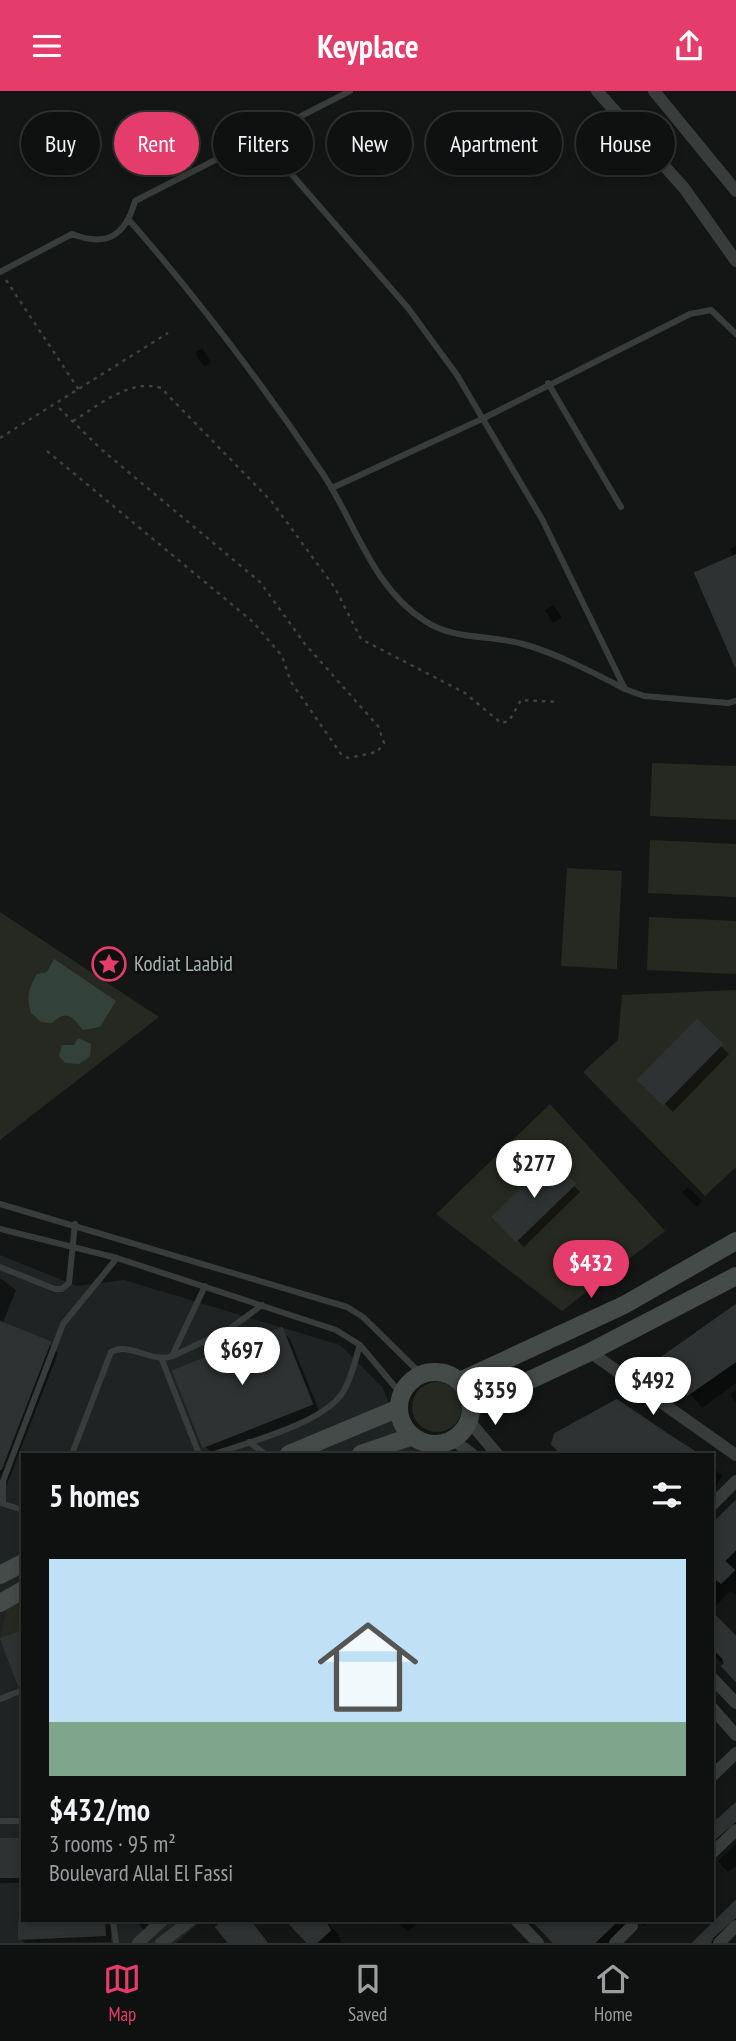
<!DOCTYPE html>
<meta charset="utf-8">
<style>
body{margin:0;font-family:"PT Sans Narrow",sans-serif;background:#181919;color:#f1f3f6;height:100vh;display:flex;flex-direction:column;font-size:26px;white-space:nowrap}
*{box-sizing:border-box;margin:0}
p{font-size:23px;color:#9b9d9f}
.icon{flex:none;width:38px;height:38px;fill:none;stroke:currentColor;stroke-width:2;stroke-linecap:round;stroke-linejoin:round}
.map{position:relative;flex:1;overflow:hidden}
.sheet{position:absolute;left:21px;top:1362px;width:693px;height:469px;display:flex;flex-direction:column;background:#0f1010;border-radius:0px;box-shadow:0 4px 10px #0003,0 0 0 2px #2f3030}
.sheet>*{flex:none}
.top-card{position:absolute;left:21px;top:21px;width:695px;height:63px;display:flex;gap:14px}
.price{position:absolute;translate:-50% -60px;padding:0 16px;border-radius:24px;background:#fff;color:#222;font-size:23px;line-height:46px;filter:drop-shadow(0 2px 4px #0008)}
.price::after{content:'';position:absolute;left:50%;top:42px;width:21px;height:16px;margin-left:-10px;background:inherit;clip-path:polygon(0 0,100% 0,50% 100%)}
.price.current{background:#e53d6b;color:#fff}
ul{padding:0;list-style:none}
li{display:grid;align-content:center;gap:14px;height:371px;padding:0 28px}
li span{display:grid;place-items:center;height:217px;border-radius:0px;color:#555}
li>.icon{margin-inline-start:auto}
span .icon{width:126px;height:126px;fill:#fffc;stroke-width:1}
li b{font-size:30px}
h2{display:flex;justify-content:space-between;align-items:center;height:84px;padding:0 28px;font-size:30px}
.pill{padding:0 24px;border-radius:32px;background:#0f1010;box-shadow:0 4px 10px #0003,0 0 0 2px #2f3030;font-size:24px;line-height:63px}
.pill.current{background:#e53d6b;color:#fff}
header{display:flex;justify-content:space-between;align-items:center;height:91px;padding:0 28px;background:#e53d6b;color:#fff;font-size:32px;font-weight:700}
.dock{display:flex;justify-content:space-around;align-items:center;height:98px;border-top:2px solid #2f3030;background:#0f1010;font-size:19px;color:#9b9d9f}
.dock a{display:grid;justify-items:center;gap:4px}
.dock .current{color:#e53d6b}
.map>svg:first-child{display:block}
.built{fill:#202323}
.green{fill:#262921}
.water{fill:#32423a}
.shadow{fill:#0007}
.building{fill:#2f3232;stroke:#2f3232;stroke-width:2}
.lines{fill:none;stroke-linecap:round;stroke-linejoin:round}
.path{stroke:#3c4240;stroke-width:2.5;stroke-dasharray:3.5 5;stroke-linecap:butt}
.service{stroke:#383d3c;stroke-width:6}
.minor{stroke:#383d3c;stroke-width:12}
.secondary{stroke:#444b49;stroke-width:18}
.labels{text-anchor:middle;stroke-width:5;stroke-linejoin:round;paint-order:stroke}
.poi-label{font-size:21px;fill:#a7b5b2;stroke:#0f1111;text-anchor:start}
</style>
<header><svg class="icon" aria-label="menu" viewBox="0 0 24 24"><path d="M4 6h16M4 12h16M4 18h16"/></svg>Keyplace<svg class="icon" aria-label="share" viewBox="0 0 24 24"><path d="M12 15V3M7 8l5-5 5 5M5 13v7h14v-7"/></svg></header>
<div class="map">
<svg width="736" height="1852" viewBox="0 0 736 1852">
<rect width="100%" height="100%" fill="#141616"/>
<path class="built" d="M 0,1164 L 77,1195 L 124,1189 L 340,1254 L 382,1296 L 400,1339 L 427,1363 L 23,1363 L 23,1829 L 202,1829 L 176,1852 L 0,1852 Z"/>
<path class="green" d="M 652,672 L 736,675 L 736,729 L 650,725 Z
M 650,749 L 736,753 L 736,806 L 648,802 Z
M 567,777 L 622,780 L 617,878 L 561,875 Z
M 0,821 L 159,926 L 0,1049 Z
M 649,826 L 736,830 L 736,883 L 647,879 Z
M 736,899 L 736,1076 L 705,1105 L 583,981 L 618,949 L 622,904 Z
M 550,1013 L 665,1140 L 562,1220 L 436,1123 Z
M412 1316a25 25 0 1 1 50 0a25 25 0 1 1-50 0Z
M 23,1507 L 23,1540 L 0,1549 L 8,1513 Z"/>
<path class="water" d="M 54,868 L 116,910 L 100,936 L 83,939 C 73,927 67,917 52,932 L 41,931 L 31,922 C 26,907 29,896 37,883 L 47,881 Z
M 78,947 L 91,953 L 90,965 L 79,973 L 65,972 L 59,965 L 62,954 L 74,954 Z"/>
<path class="shadow" d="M 202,257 L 211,271 L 204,276 L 195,262 Z
M 736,455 L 736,575 L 734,467 L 730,458 Z
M 554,514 L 562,527 L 553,532 L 545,519 Z
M 697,931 L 729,963 L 673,1021 L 641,989 Z
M 551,1071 L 580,1101 L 524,1156 L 495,1126 Z
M 688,1096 L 702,1110 L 697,1116 L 682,1102 Z
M 0,1187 L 16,1199 L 2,1234 L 49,1253 L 58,1262 L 0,1411 Z
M 736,1216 L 736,1292 L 702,1317 L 663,1268 Z
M 281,1239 L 290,1248 L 320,1322 L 213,1363 L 205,1355 Z
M 736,1299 L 736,1312 L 730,1303 Z
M 617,1311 L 695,1363 L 564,1363 L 554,1353 Z
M 712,1375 L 722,1385 L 712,1402 Z
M 736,1412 L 736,1504 L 730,1500 L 712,1519 L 713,1526 L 736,1545 L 736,1586 L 723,1568 L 721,1571 L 712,1563 L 712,1436 Z
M 736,1710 L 736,1740 L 712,1763 L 712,1737 L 735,1716 L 732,1714 Z
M 21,1742 L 23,1829 L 111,1829 L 111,1851 L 25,1852 L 21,1847 L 21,1792 L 0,1792 L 0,1750 L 21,1750 Z
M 736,1753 L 736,1775 L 728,1781 L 718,1770 Z
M 736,1814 L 736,1837 L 720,1852 L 696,1852 Z
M 136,1829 L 169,1829 L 148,1845 Z
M 227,1829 L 248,1829 L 269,1852 L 234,1852 L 218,1836 Z
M 289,1829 L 325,1829 L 339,1844 L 341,1851 L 310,1852 Z
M 368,1829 L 379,1829 L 373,1834 Z
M 395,1829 L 421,1829 L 408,1841 Z
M 535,1829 L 651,1829 L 645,1835 L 636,1830 L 614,1852 L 557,1852 Z"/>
<path class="building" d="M 736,464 L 736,576 L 695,482 Z
M 697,929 L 722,953 L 663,1013 L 638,989 Z
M 551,1068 L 575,1093 L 516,1150 L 493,1126 Z
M 736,1214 L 736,1270 L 687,1304 L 661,1267 Z
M 0,1231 L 50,1251 L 1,1378 L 0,1378 Z
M 282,1237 L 312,1313 L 203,1356 L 173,1280 Z
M 617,1309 L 667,1343 L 698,1363 L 562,1363 L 552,1353 L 555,1343 Z
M 736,1410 L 736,1458 L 724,1470 L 734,1479 L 721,1492 L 712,1484 L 712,1434 Z
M 712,1522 L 736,1546 L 736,1590 L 722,1575 L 725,1573 L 723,1567 L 712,1556 Z
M 23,1540 L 23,1593 L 19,1595 L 1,1548 Z
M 736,1712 L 736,1730 L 712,1750 L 712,1734 Z
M 0,1748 L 23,1748 L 23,1786 L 0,1786 Z
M 736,1810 L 736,1826 L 713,1846 L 710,1852 L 693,1852 Z
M 19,1829 L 104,1829 L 105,1844 L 19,1848 Z
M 224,1829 L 249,1829 L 267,1852 L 229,1852 L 216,1836 Z
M 286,1829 L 324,1829 L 330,1839 L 316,1852 L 308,1852 Z
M 532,1829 L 618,1829 L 594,1852 L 554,1852 Z"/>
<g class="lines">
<path class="path" d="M 6,189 L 79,299
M 73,330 C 98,315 130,287 161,297 L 272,411 L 335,497 L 361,548 L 465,602 L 501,632 L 509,630 L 521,609 L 558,611
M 0,347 L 168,242
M 47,360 L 253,531 L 282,565 L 291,591 L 341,663 L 348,667 L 377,661 L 384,652 L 378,635 L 305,553 L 260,491 L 102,359 L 56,314"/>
<path class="service" d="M 260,47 L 408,217 L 457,284 L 542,428 L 625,598 L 644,605 L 728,612 L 736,610
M 129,129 C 200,210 263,294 323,383 C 356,433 372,496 425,530 C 453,549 491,544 523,553 C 558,563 592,581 625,598
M 0,181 L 72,143 C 106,156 125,146 135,110 L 350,0
M 548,292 L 621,416
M 332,397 L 482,328 L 690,223 L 711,219 L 736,243
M 0,1113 L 347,1216 L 363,1226 L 421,1283
M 0,1138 L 117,1167 L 336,1239 L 360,1254 L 401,1303
M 0,1176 L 55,1198 L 62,1198 L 69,1192 L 75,1133
M 173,1265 L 228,1239 L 262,1214
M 162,1269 L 199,1363
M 249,1351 L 265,1363
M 72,1363 L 111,1261 C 129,1250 152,1273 172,1265 L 205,1195
M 215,1363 C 249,1351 324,1332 343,1301 C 352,1287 355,1269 360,1254
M 1,1412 L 23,1419
M 3,1412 L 3,1390 L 63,1233 L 117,1167
M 0,1608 L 23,1599
M 0,1730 L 23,1730
M 113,1829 L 116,1852"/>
<path class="minor" d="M 597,0 L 684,97 L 736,170
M 654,0 L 736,100
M 590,1261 L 736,1364
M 469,1330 L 497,1363
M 453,1349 L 472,1363
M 712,1414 L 736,1390
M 712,1587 L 736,1612
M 712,1617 L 736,1644
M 712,1685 L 736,1662
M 712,1762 L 736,1739
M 516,1829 L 538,1852
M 138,1852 L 163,1829
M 161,1852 L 191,1829
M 615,1852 L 632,1835
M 719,1852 L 736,1835"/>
<path class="secondary" d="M399 1317a36 36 0 1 1 72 0a36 36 0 1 1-72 0Z
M 460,1290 L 624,1214 L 736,1150
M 472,1316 L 590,1261 L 736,1185
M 289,1363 L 399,1317
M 361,1363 L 413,1345
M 0,1484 L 23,1472
M 0,1512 L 23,1499"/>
</g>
<defs>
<symbol id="sight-ring" viewBox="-11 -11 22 22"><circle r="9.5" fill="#0f1111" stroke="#e53d6b" stroke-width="1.5"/><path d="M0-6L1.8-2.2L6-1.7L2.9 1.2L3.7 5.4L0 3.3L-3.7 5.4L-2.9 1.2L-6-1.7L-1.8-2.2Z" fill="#e53d6b"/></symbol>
</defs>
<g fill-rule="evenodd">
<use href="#sight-ring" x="90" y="854" width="38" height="38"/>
</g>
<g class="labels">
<g class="poi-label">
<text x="134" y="880">Kodiat Laabid</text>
</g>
</g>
</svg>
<b class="price" style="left:534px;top:1109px">$277</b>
<b class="price current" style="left:591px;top:1209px">$432</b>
<b class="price" style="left:242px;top:1296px">$697</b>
<b class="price" style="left:653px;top:1326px">$492</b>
<b class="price" style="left:495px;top:1336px">$359</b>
<div class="top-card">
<a class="pill">Buy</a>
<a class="pill current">Rent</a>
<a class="pill">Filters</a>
<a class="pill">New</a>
<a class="pill">Apartment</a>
<a class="pill">House</a>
</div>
<section class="sheet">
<h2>5 homes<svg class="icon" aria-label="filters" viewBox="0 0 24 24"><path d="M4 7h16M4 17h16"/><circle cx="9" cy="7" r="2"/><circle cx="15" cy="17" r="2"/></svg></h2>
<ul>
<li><span style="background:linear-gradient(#bfe0f5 75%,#7fa58c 0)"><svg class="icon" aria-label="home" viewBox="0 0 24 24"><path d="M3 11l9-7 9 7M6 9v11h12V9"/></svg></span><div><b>$432/mo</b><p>3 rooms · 95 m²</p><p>Boulevard Allal El Fassi</p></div></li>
</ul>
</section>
</div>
<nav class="dock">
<a class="current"><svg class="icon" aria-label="map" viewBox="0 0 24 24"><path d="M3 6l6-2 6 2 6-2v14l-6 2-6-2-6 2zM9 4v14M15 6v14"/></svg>Map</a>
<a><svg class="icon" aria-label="saved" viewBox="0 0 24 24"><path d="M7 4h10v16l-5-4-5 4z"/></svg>Saved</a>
<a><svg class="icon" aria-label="home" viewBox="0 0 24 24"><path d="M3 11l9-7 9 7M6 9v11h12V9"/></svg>Home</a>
</nav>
